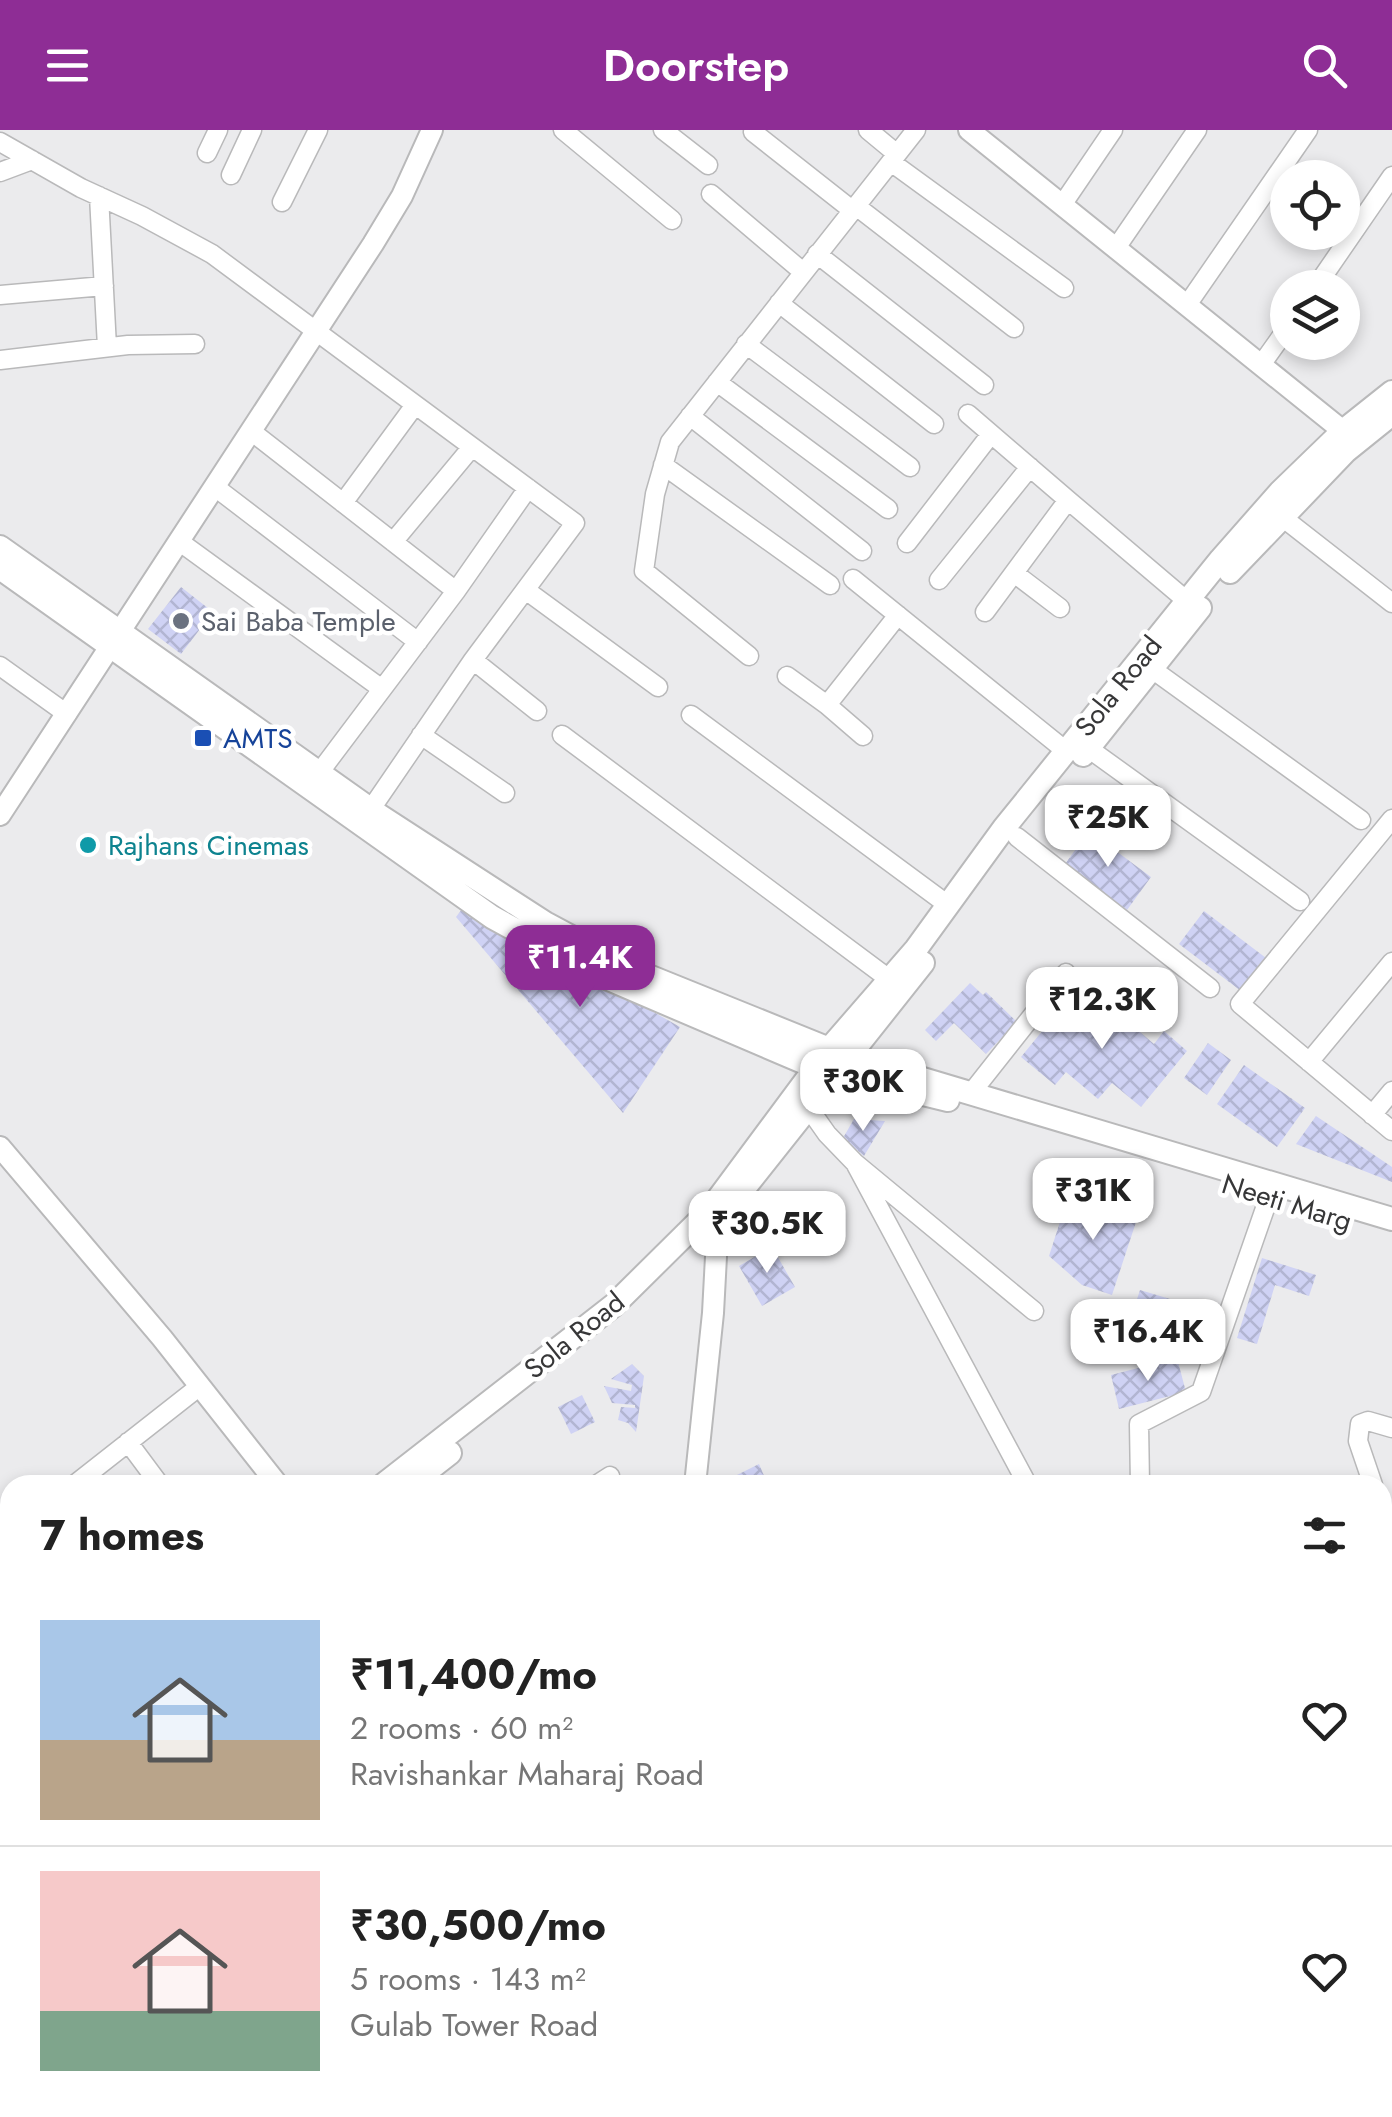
<!DOCTYPE html>
<meta charset="utf-8">
<style>
body{margin:0;font-family:Jost,sans-serif;background:#f6f6f6;color:#222;height:100vh;display:flex;flex-direction:column;font-size:38px;white-space:nowrap}
*{box-sizing:border-box;margin:0}
p{font-size:32px;color:#767676}
.icon{flex:none;width:55px;height:55px;fill:none;stroke:currentColor;stroke-width:2;stroke-linecap:round;stroke-linejoin:round}
.map{position:relative;flex:1;overflow:hidden}
.sheet{position:absolute;left:0px;top:1345px;width:1392px;height:642px;display:flex;flex-direction:column;background:#fff;border-radius:30px 30px 0 0;box-shadow:0 5px 15px #0003}
.sheet>*{flex:none}
.tools{position:absolute;left:1270px;top:30px;display:grid;gap:20px}
.tools a{display:grid;place-items:center;width:90px;height:90px;border-radius:50%;background:#fff;box-shadow:0 5px 15px #0003;font-size:50px}
.price{position:absolute;translate:-50% -85px;padding:0 22px;border-radius:20px;background:#fff;color:#222;font-size:32px;line-height:65px;filter:drop-shadow(0 2px 5px #0008)}
.price::after{content:'';position:absolute;left:50%;top:60px;width:30px;height:22px;margin-left:-15px;background:inherit;clip-path:polygon(0 0,100% 0,50% 100%)}
.price.selected{background:#8e2d95;color:#fff}
ul{padding:0;list-style:none}
li{display:flex;align-items:center;gap:30px;height:250px;padding:0 40px}
li+li{border-top:2px solid #e0e0e0}
li span{display:grid;place-items:center;flex:none;width:280px;height:200px;border-radius:0px;color:#555}
li>.icon{margin-inline-start:auto}
span .icon{width:120px;height:120px;fill:#fffc;stroke-width:1}
li b{font-size:42px}
h2{display:flex;justify-content:space-between;align-items:center;height:120px;padding:0 40px;font-size:42px}
header{display:flex;justify-content:space-between;align-items:center;height:130px;padding:0 40px;background:#8e2d95;color:#fff;font-size:45px;font-weight:600}
.map>svg:first-child{display:block}
.building{fill:url(#building-cross-hatch)}
.lines{fill:none;stroke-linecap:round;stroke-linejoin:round}
.minor-casing{stroke:#b9b9ba;stroke-width:21}
.tertiary-casing{stroke:#b9b9ba;stroke-width:24}
.secondary-casing{stroke:#b9b9ba;stroke-width:26}
.minor{stroke:#fff;stroke-width:18}
.tertiary{stroke:#fff;stroke-width:20}
.secondary{stroke:#fff;stroke-width:22}
.worship-dot{fill:#6b7280;stroke:#fff;stroke-width:4}
.transit-dot{fill:#1a4fb4;stroke:#fff;stroke-width:4}
.culture-dot{fill:#0f9aa8;stroke:#fff;stroke-width:4}
.labels{text-anchor:middle;stroke-width:9;stroke-linejoin:round;paint-order:stroke}
.worship-label{font-size:28px;fill:#5b616d;stroke:#fff;text-anchor:start}
.street-label{font-size:28px;fill:#373738;stroke:#fff}
.transit-label{font-size:28px;fill:#164399;stroke:#fff;text-anchor:start}
.culture-label{font-size:28px;fill:#0d838f;stroke:#fff;text-anchor:start}
</style>
<header><svg class="icon" aria-label="menu" viewBox="0 0 24 24"><path d="M4 6h16M4 12h16M4 18h16"/></svg>Doorstep<svg class="icon" aria-label="search" viewBox="0 0 24 24"><circle cx="10" cy="10" r="6"/><path d="M15 15l6 6"/></svg></header>
<div class="map">
<svg width="1392" height="1987" viewBox="0 0 1392 1987">
<defs>
<pattern id="building-cross-hatch" width="8" height="8" patternUnits="userSpaceOnUse" patternTransform="scale(2.5)"><rect width="8" height="8" fill="#cfd2f4"/><path d="M0 0l8 8M0 8l8-8" fill="none" stroke="#b2b5d2"/></pattern>
</defs>
<rect width="100%" height="100%" fill="#ebebed"/>
<path class="building" d="M 181,457 L 213,482 L 181,524 L 148,499 Z
M 1089,701 L 1151,747 L 1127,780 L 1065,734 Z
M 465,775 L 680,897 L 623,983 L 456,787 Z
M 1204,781 L 1266,828 L 1241,861 L 1179,814 Z
M 970,853 L 983,865 L 986,862 L 1017,892 L 986,924 L 954,893 L 936,911 L 925,900 Z
M 1075,861 L 1114,894 L 1121,886 L 1154,914 L 1164,901 L 1187,921 L 1141,977 L 1112,953 L 1098,969 L 1066,942 L 1055,955 L 1021,927 Z
M 1208,913 L 1231,930 L 1207,965 L 1184,948 Z
M 1244,935 L 1305,978 L 1277,1017 L 1217,974 Z
M 1316,986 L 1392,1037 L 1392,1052 L 1296,1014 Z
M 854,989 L 885,991 L 864,1026 L 843,1008 Z
M 1069,1064 L 1138,1086 L 1112,1165 L 1082,1155 L 1049,1126 Z
M 772,1117 L 795,1157 L 762,1176 L 739,1136 Z
M 1262,1128 L 1316,1145 L 1309,1166 L 1275,1155 L 1257,1214 L 1237,1208 Z
M 1140,1160 L 1210,1181 L 1196,1225 L 1126,1203 Z
M 1177,1228 L 1186,1262 L 1119,1279 L 1111,1245 Z
M 632,1234 L 644,1246 L 636,1302 L 628,1293 L 618,1290 L 621,1277 L 635,1278 L 635,1275 L 612,1273 L 604,1256 L 631,1261 L 632,1255 L 611,1249 Z
M 582,1265 L 595,1292 L 571,1304 L 558,1277 Z
M 759,1334 L 768,1355 L 739,1355 L 735,1346 Z
M 0,1953 L 10,1968 L 10,1978 L 16,1978 L 22,1987 L 0,1987 Z
M 531,1978 L 563,1978 L 561,1987 L 530,1987 Z"/>
<g class="lines">
<defs>
<path id="minor" d="M 563,0 L 672,90
M 663,0 L 708,35
M 868,0 L 897,24
M 753,2 L 852,80
M 0,12 L 81,58 L 142,86 L 212,124 L 575,393 L 473,530
M 207,23 L 218,0
M 891,32 L 1064,158
M 0,42 L 32,30
M 231,45 L 252,0
M 711,64 L 803,142
M 99,66 L 107,217
M 282,72 L 318,0
M 1062,75 L 1113,0
M 856,76 L 1014,198
M 1116,118 L 1197,0
M 817,124 L 984,255
M 1315,158 L 1392,46
M 0,165 L 104,156
M 779,173 L 934,294
M 1187,175 L 1308,0
M 746,214 L 910,337
M 0,230 L 128,215 L 195,214
M 1261,235 L 1288,197
M 717,252 L 888,379
M 968,284 L 1068,370 L 985,482
M 690,286 L 862,421
M 251,301 L 456,461
M 663,335 L 830,455
M 215,357 L 418,512
M 1068,370 L 1187,471
M 343,373 L 415,275
M 1282,387 L 1392,473
M 180,412 L 382,559
M 393,412 L 472,317
M 907,413 L 991,304
M 1014,443 L 1060,478
M 853,449 L 1066,621
M 939,450 L 1030,337
M 527,461 L 658,557
M 749,526 L 644,441 L 655,364 L 670,312 L 916,0
M 0,536 L 67,584
M 1152,539 L 1361,690
M 787,546 L 827,575
M 691,585 L 948,775
M 421,605 L 505,663
M 562,605 L 889,849
M 863,606 L 827,575 L 898,485
M 1088,618 L 1300,771
M 319,643 L 456,461 L 528,358
M 371,679 L 473,530 L 537,581
M 1392,689 L 1240,874 L 1392,1001
M 1017,707 L 1210,858
M 1309,932 L 1392,832
M 972,962 L 1066,843
M 808,977 L 827,1004 L 855,1033 L 1034,1181
M 1372,985 L 1392,961
M 855,1033 L 1025,1350
M 128,1312 L 160,1355
M 74,1355 L 200,1256
M 596,1355 L 610,1346
M 1140,1355 L 1139,1294 L 1201,1262 L 1269,1067
M 1373,1355 L 1358,1311 L 1360,1294 L 1368,1291 L 1392,1298
M 1382,1380 L 1392,1406
M 0,1410 L 10,1402
M 0,1477 L 10,1490
M 0,1865 L 10,1860
M 0,1882 L 10,1899
M 48,1978 L 52,1987
M 1221,1978 L 1237,1987
M 340,1987 L 341,1978"/>
<path id="tertiary" d="M 969,0 L 1353,309
M 0,685 L 373,114 L 402,66 L 432,0
M 0,1017 L 162,1208 L 278,1355
M 695,1355 L 713,1183 L 718,1089 L 709,1081
M 0,1694 L 10,1686
M 626,1987 L 627,1978"/>
<path id="secondary" d="M 0,417 L 380,686 L 545,793 L 631,839 L 849,927 L 1392,1089
M 0,438 L 492,787 L 590,841 L 817,938 L 948,970
M 1230,442 L 1346,321 L 1392,284
M 1083,625 L 1200,478
M 738,1066 L 923,833
M 383,1355 L 614,1175 L 709,1081 L 830,918 L 916,819 L 1004,698 L 1221,429 L 1280,362 L 1343,301 L 1392,262
M 409,1355 L 450,1323
M 0,1648 L 10,1640
M 0,1672 L 10,1664"/>
</defs>
<use href="#minor" class="minor-casing"/>
<use href="#tertiary" class="tertiary-casing"/>
<use href="#secondary" class="secondary-casing"/>
<use href="#minor" class="minor"/>
<use href="#tertiary" class="tertiary"/>
<use href="#secondary" class="secondary"/>
</g>
<circle class="worship-dot" cx="181" cy="491" r="10"/>
<rect class="transit-dot" x="193" y="598" width="20" height="20" rx="5"/>
<circle class="culture-dot" cx="88" cy="715" r="10"/>
<g class="labels">
<g class="worship-label">
<text x="201" y="501">Sai Baba Temple</text>
</g>
<g class="street-label">
<text transform="translate(1118 556) rotate(-51)" y="10">Sola Road</text>
<text transform="translate(1287 1072) rotate(17)" y="10">Neeti Marg</text>
<text transform="translate(574 1205) rotate(-39)" y="10">Sola Road</text>
</g>
<g class="transit-label">
<text x="223" y="618">AMTS</text>
</g>
<g class="culture-label">
<text x="108" y="725">Rajhans Cinemas</text>
</g>
</g>
</svg>
<div class="tools">
<a><svg class="icon" aria-label="locate" viewBox="0 0 24 24"><circle cx="12" cy="12" r="6"/><path d="M12 2v4M12 18v4M2 12h4M18 12h4"/></svg></a>
<a><svg class="icon" aria-label="layers" viewBox="0 0 24 24"><path d="M12 4l9 5-9 5-9-5zM3 14l9 5 9-5"/></svg></a>
</div>
<b class="price" style="left:1108px;top:740px">₹25K</b>
<b class="price selected" style="left:580px;top:880px">₹11.4K</b>
<b class="price" style="left:1102px;top:922px">₹12.3K</b>
<b class="price" style="left:863px;top:1004px">₹30K</b>
<b class="price" style="left:1093px;top:1113px">₹31K</b>
<b class="price" style="left:767px;top:1146px">₹30.5K</b>
<b class="price" style="left:1148px;top:1254px">₹16.4K</b>
<section class="sheet">
<h2>7 homes<svg class="icon" aria-label="filters" viewBox="0 0 24 24"><path d="M4 7h16M4 17h16"/><circle cx="9" cy="7" r="2"/><circle cx="15" cy="17" r="2"/></svg></h2>
<ul>
<li><span style="background:linear-gradient(#a9c7e8 60%,#b9a48a 0)"><svg class="icon" aria-label="home" viewBox="0 0 24 24"><path d="M3 11l9-7 9 7M6 9v11h12V9"/></svg></span><div><b>₹11,400/mo</b><p>2 rooms · 60 m²</p><p>Ravishankar Maharaj Road</p></div><svg class="icon" aria-label="heart" viewBox="0 0 24 24"><path d="M12 20l-8-8c-3-5 5-10 8-4 3-6 11-1 8 4z"/></svg></li>
<li><span style="background:linear-gradient(#f6c9c9 70%,#7fa58c 0)"><svg class="icon" aria-label="home" viewBox="0 0 24 24"><path d="M3 11l9-7 9 7M6 9v11h12V9"/></svg></span><div><b>₹30,500/mo</b><p>5 rooms · 143 m²</p><p>Gulab Tower Road</p></div><svg class="icon" aria-label="heart" viewBox="0 0 24 24"><path d="M12 20l-8-8c-3-5 5-10 8-4 3-6 11-1 8 4z"/></svg></li>
</ul>
</section>
</div>
